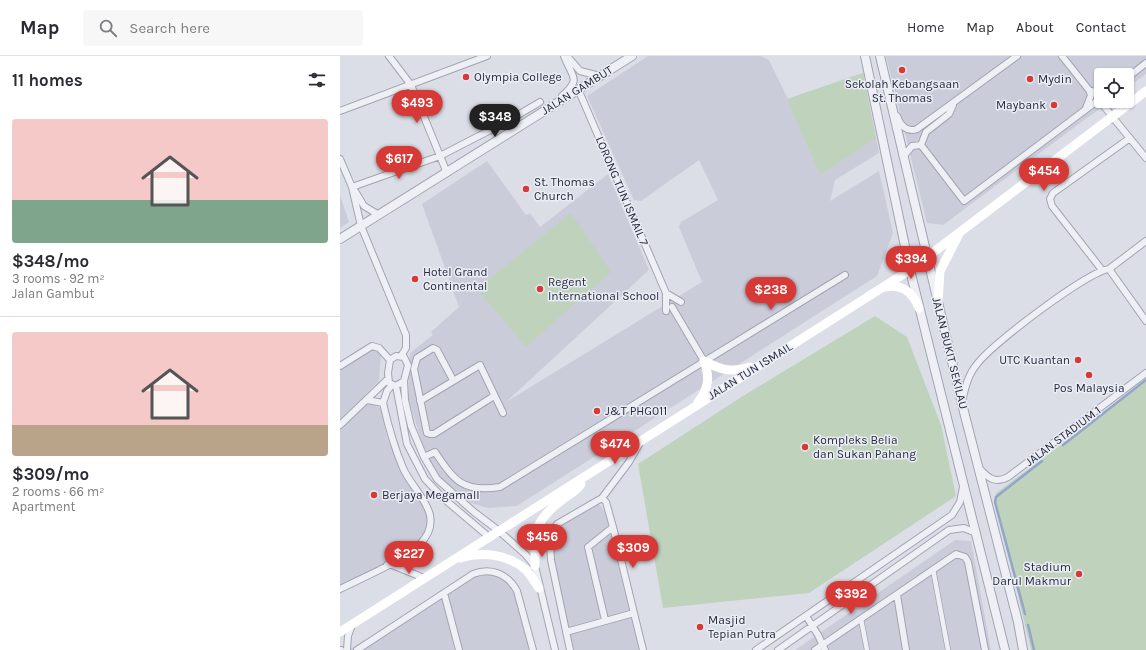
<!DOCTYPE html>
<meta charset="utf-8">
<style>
body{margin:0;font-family:Karla,sans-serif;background:#f7f7f7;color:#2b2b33;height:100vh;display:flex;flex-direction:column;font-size:15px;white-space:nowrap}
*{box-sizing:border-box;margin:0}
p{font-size:13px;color:#7c7c81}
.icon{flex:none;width:22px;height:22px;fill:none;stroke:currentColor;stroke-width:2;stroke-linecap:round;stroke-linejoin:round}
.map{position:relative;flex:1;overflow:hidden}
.drawer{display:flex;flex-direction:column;background:#fff;width:340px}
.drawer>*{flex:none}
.buttons{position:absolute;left:754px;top:12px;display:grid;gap:8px}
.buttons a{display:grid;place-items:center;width:40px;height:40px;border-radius:4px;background:#fff;box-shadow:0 1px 3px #0004;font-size:20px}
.price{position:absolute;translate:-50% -34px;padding:0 9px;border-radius:14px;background:#d73a36;color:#fff;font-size:13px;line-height:26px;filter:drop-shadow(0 1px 2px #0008)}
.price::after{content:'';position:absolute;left:50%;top:24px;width:12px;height:9px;margin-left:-6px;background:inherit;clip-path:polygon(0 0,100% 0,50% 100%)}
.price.selected{background:#222;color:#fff}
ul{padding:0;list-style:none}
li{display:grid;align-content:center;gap:8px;height:212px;padding:0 12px}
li+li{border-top:1px solid #e1e1e2}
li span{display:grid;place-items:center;height:124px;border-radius:4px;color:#555}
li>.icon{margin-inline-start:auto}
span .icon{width:72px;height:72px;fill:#fffc;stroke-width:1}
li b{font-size:17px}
h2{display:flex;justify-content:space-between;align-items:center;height:48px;padding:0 12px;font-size:17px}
header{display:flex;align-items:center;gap:24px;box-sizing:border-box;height:56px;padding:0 20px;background:#fff;border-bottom:1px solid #e1e1e2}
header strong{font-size:19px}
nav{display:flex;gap:22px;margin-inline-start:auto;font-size:14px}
.search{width:280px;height:36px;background:#f7f7f7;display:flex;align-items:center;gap:10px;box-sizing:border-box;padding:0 14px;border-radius:4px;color:#7c7c81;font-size:15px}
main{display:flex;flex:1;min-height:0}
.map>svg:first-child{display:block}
.built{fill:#cacdd9}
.park{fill:#bed2bc}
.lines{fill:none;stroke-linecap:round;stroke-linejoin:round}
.stream{stroke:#94a5ca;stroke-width:2.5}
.pedestrian-casing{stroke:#a1a4b1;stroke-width:6}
.minor-casing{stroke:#a1a4b1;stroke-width:8}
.tertiary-casing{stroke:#a1a4b1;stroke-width:10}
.pedestrian{stroke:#eff0f5;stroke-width:4.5}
.minor{stroke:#eff0f5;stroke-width:6}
.tertiary{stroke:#eff0f5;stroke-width:8}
.secondary{stroke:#fff;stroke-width:9}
.poi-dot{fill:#d73a36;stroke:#ebedf5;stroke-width:1.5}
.labels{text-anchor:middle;stroke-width:3;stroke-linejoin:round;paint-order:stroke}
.poi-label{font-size:12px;fill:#252a3e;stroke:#ebedf5;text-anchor:start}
.street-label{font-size:12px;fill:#252a3e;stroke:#ebedf5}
</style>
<header>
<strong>Map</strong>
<div class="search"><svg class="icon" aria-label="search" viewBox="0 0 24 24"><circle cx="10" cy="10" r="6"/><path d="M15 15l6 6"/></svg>Search here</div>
<nav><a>Home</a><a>Map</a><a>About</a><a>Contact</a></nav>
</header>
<main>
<section class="drawer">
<h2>11 homes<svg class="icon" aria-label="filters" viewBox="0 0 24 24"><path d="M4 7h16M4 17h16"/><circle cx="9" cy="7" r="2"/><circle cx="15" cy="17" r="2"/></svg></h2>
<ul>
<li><span style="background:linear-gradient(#f6c9c9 65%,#7fa58c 0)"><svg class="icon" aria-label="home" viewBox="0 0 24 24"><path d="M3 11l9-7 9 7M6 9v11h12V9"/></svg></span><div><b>$348/mo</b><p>3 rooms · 92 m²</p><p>Jalan Gambut</p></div></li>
<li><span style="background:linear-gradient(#f6c9c9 75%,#b9a48a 0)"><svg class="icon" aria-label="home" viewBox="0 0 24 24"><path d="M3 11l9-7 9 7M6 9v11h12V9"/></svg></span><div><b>$309/mo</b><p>2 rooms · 66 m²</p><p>Apartment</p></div></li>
</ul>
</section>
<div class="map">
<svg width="806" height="594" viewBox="0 0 806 594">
<rect width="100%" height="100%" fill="#dcdee7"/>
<path class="built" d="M 308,0 L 421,0 L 429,4 L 448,43 L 523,17 L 539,97 L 495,124 L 490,145 L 539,115 L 553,177 L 537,220 L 177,450 L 148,452 L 131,447 L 117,439 L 104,428 L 94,412 L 83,391 L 68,341 L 70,297 L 93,279 L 91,276 L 119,251 L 82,148 L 147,105 L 186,159 L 190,157 L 200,171 L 268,118 L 309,214 L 166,346 L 370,221 L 362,226 L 339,171 L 341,166 L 378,144 L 359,104 L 301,145 L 294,144 L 247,40 Z
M 546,0 L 806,0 L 806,18 L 787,32 L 787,19 L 761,19 L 761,45 L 770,45 L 603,169 L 587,167 Z
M 0,139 L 9,166 L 0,172 Z
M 32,294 L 36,294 L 41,298 L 39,325 L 25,339 L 31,348 L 40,352 L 48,384 L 62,413 L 80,439 L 89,461 L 86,476 L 75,490 L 0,532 L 0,314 Z
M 255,448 L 260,449 L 265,456 L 299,594 L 234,594 L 212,502 L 213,489 L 216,476 L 221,469 L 249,450 Z
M 615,484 L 631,485 L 651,594 L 455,594 Z
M 138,515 L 172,524 L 194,594 L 8,594 Z"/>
<path class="park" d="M 523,17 L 536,82 L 480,119 L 447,43 Z
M 231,157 L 271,216 L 186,291 L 137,233 Z
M 535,260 L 567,281 L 601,369 L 616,440 L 469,537 L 323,552 L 298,408 L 403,340 Z
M 806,326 L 806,594 L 691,594 L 655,443 L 656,437 Z"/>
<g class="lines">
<path class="stream" d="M 723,389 L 806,324
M 685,558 L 655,446 L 656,441 L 702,405
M 688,569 L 694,594"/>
<defs>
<path id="pedestrian" d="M 593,513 L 608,594
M 521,563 L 527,594"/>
<path id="minor" d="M 49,0 L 71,29 L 107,117
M 227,0 L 240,15 L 260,20
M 722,0 L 749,34 L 751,39 L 746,52
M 787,22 L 806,7
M 238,33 L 326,237 L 326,255
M 749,34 L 761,38
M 222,40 C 242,22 232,22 224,0
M 759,44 L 772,60
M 0,55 L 147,0
M 557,60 C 560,69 567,77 577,73 L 677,0
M 769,63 L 775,64 L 806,102
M 581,89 L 624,145 L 761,42
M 581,89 L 586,76 L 609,58 L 613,49
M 563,101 L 572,90 L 581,89
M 0,103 L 12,131 L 21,170 L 66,279 L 66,292 L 61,300
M 12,131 L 100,100 L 166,66 L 200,46
M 15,135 L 24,150 L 39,159
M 769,213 L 806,265
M 762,214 L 712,150 L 710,143 L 713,137 L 790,82
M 326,237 L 341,246
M 332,251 L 364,305
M 56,300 L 64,301 L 68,309 L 64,325 L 56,330 L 49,327 L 48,317 L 50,304 Z
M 0,310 L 32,290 L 39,292 L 50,304
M 113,324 L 97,294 L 93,292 L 77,302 L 74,313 L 87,377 L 90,378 L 94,378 L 154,340
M 64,325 L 65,344 L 71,370 L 84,401 L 97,423 L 134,456 L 159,475 L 185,498 L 195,510 L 215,594
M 56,330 L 67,388 L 85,423 L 103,442 L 149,481
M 80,345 L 140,309 L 163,357
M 622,346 C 625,332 628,318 638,307 C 652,288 748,215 769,213 L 806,185
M 43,347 L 47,335 L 52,329
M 0,369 L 48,323
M 84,401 L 95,396 C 114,424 122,437 160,431 L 505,219
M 639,412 C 648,422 655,428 668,421 L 806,317
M 262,442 L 266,446 L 273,471 L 303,594
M 47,509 L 52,509 L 84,522
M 0,533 C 22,522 63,505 80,488 C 108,459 73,436 63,412 C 54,391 48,369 43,347 L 27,344
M 104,537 L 119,594
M 557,539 L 566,594
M 466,560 L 478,579 L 485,594
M 265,564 L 248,491 L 273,471
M 226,576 L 294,557
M 0,594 L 1,594
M 7,594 L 8,580 L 12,569
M 17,594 L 133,518 C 151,511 168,518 177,535 L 193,594
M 230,594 L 211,504 L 210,488 L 214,473 L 217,468 L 262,442 L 289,406 L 301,385
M 416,594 L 612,459 L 620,446 L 623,431
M 438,594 L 609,474 L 624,472 L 636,477
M 475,594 L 616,498 L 625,501 L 628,506 L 645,594"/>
<path id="tertiary" d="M 525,0 L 570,214 L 665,594
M 540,0 L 622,348 L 678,566 L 683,594
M 0,183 L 292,0"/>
</defs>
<use href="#pedestrian" class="pedestrian-casing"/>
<use href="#minor" class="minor-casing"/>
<use href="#tertiary" class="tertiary-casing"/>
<use href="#pedestrian" class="pedestrian"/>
<use href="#minor" class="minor"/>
<use href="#tertiary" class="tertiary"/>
<path class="secondary" d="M 544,231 C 562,228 572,235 579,252
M 598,247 L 600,215 L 619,178
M 364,305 C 381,314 392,317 410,311
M 358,346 C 369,332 370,321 364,305
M 120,502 C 142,495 168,498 186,514 C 191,519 195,527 199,532
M 195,510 C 195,477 193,465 222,444 C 228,439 237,435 241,428
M 0,576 L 570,214 L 806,35"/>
</g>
<g class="poi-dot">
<circle cx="562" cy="14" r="4"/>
<circle cx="126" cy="21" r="4"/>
<circle cx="690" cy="23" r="4"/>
<circle cx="714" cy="49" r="4"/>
<circle cx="186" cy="133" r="4"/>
<circle cx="75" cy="223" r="4"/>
<circle cx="200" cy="233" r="4"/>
<circle cx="738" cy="304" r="4"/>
<circle cx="749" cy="319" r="4"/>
<circle cx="257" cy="355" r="4"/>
<circle cx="465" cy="391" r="4"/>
<circle cx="34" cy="439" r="4"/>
<circle cx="739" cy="518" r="4"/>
<circle cx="360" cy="571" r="4"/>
</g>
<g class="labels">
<g class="poi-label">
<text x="134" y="25">Olympia College</text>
<text x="698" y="27">Mydin</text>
<text x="562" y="32" text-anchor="middle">Sekolah Kebangsaan<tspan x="562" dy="14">St. Thomas</tspan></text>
<text x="706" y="53" text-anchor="end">Maybank</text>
<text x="194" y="130">St. Thomas<tspan x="194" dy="14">Church</tspan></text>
<text x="83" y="220">Hotel Grand<tspan x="83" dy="14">Continental</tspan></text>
<text x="208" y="230">Regent<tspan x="208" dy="14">International School</tspan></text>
<text x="730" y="308" text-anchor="end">UTC Kuantan</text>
<text x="749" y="336" text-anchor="middle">Pos Malaysia</text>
<text x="265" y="359">J&amp;T PHG011</text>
<text x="473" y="388">Kompleks Belia<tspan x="473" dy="14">dan Sukan Pahang</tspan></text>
<text x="42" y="443">Berjaya Megamall</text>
<text x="731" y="515" text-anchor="end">Stadium<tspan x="731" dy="14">Darul Makmur</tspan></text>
<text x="368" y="568">Masjid<tspan x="368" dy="14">Tepian Putra</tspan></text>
</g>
<g class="street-label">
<text transform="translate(237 34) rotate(-32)" y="4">JALAN GAMBUT</text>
<text transform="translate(282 135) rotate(67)" y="4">LORONG TUN ISMAIL 7</text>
<text transform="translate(610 297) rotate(76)" y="4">JALAN BUKIT SEKILAU</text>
<text transform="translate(410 315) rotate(-32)" y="4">JALAN TUN ISMAIL</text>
<text transform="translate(723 380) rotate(-37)" y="4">JALAN STADIUM 1</text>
</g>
</g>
</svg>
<div class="buttons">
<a><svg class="icon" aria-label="locate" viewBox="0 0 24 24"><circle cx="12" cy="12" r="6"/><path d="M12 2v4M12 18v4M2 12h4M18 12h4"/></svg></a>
</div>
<b class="price" style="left:77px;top:68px">$493</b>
<b class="price selected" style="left:155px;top:82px">$348</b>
<b class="price" style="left:59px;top:124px">$617</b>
<b class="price" style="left:704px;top:136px">$454</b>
<b class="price" style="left:571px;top:224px">$394</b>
<b class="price" style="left:431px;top:255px">$238</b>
<b class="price" style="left:275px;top:409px">$474</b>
<b class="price" style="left:202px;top:502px">$456</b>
<b class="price" style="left:293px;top:513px">$309</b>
<b class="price" style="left:69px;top:519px">$227</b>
<b class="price" style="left:511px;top:559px">$392</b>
</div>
</main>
